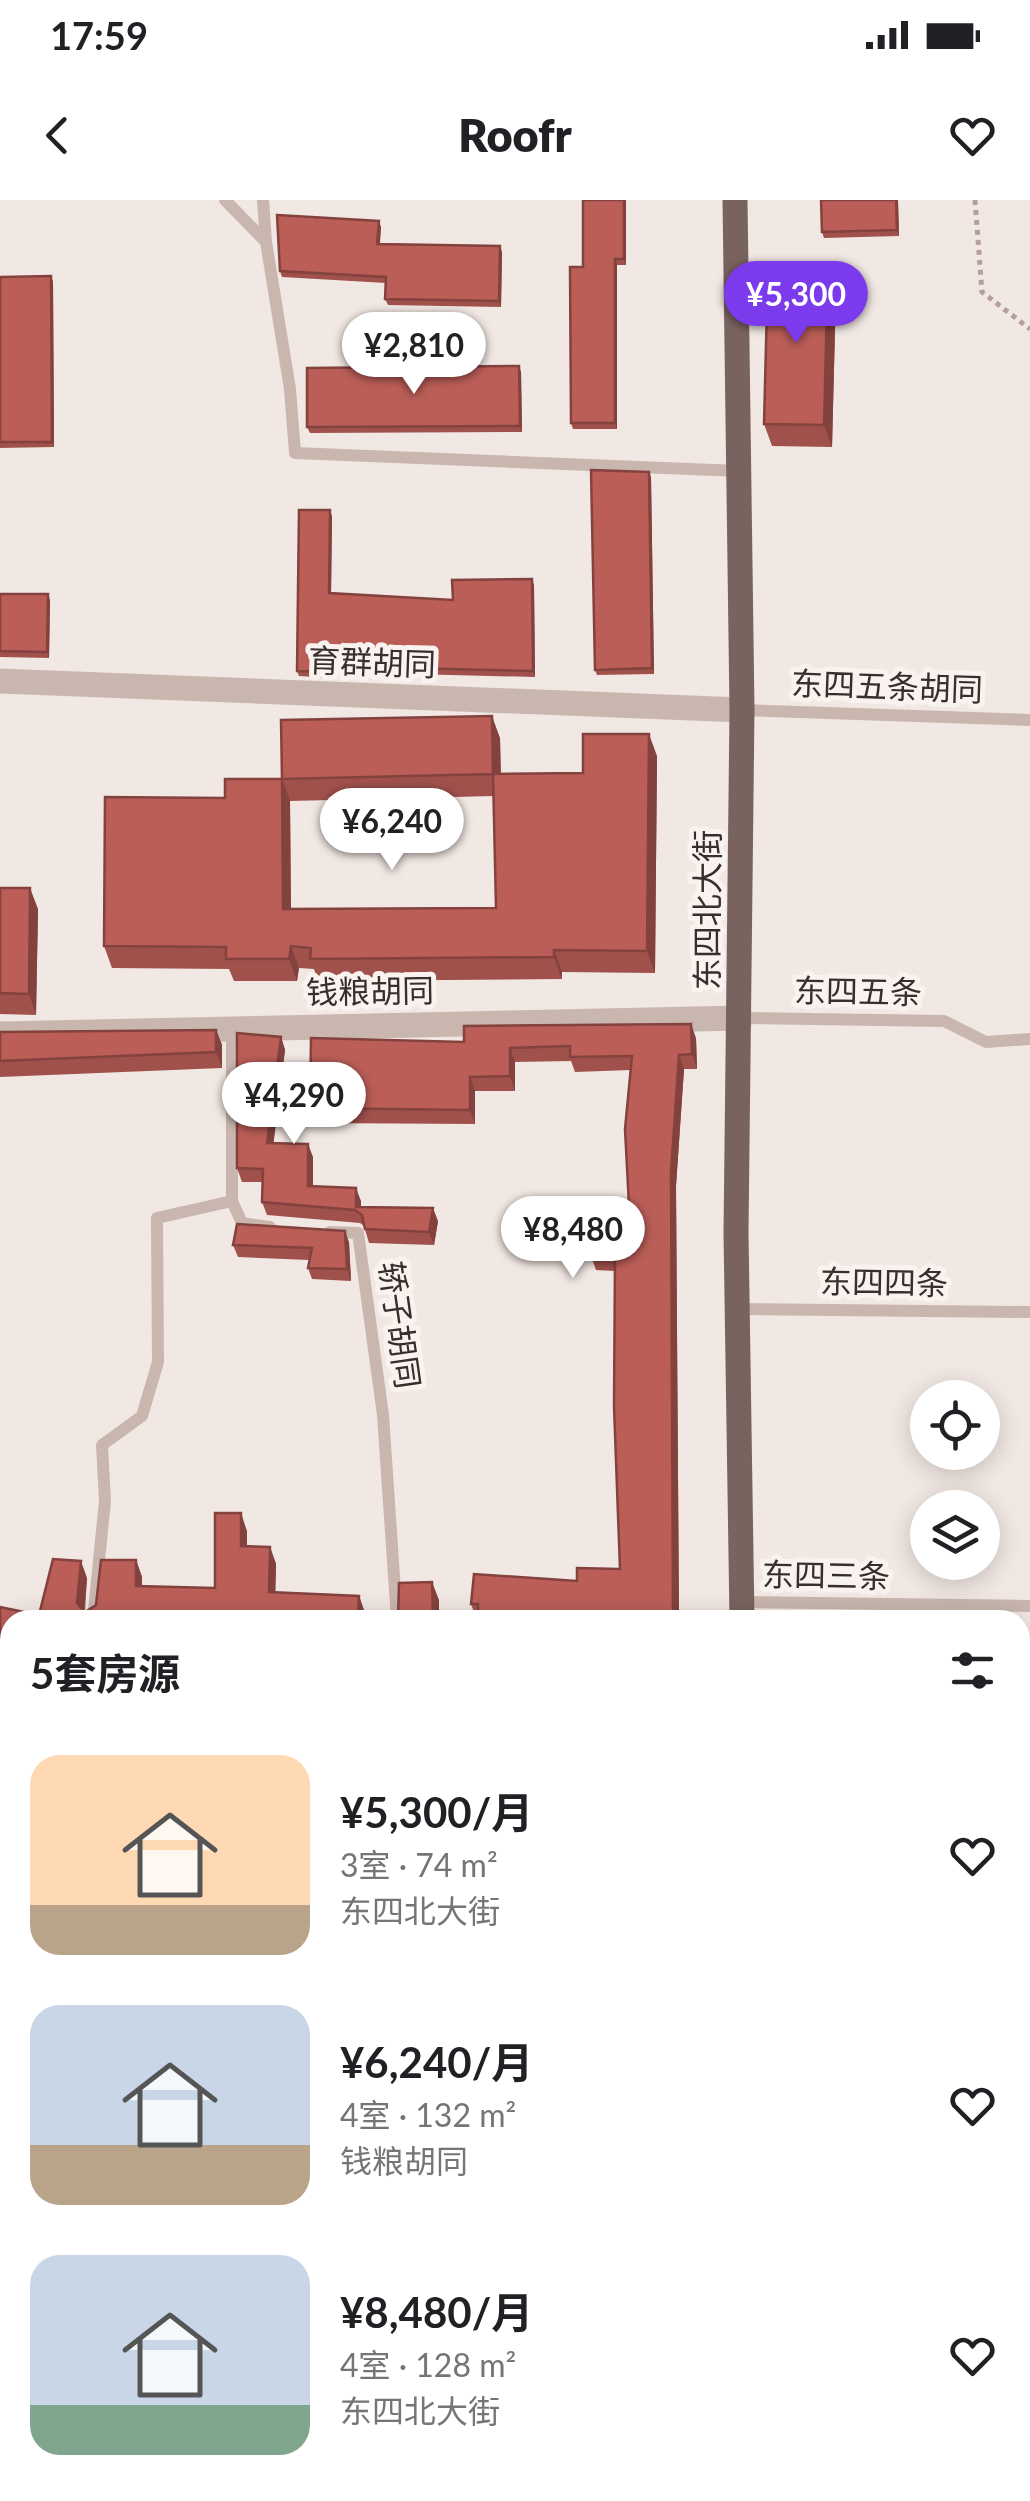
<!DOCTYPE html>
<html lang="zh">
<meta charset="utf-8">
<style>
body{margin:0;font-family:Lato,"Noto Sans SC",sans-serif;background:#f6f6f6;color:#202124;height:100vh;display:flex;flex-direction:column;font-size:38px;white-space:nowrap}
*{box-sizing:border-box;margin:0}
p{font-size:32px;color:#757577}
.icon{flex:none;width:55px;height:55px;fill:none;stroke:currentColor;stroke-width:2;stroke-linecap:round;stroke-linejoin:round}
.map{position:relative;flex:1;overflow:hidden}
.drawer{position:absolute;left:0px;top:1410px;width:1030px;height:892px;display:flex;flex-direction:column;background:#fff;border-radius:30px 30px 0 0;box-shadow:0 5px 25px #0003}
.drawer>*{flex:none}
.controls{position:absolute;left:910px;top:1180px;display:grid;gap:20px}
.controls a{display:grid;place-items:center;width:90px;height:90px;border-radius:50%;background:#fff;box-shadow:0 5px 25px #0003;font-size:50px}
.price{position:absolute;translate:-50% -85px;padding:0 22px;border-radius:35px;background:#fff;color:#222;font-size:32px;line-height:65px;filter:drop-shadow(0 2px 5px #0008)}
.price::after{content:'';position:absolute;left:50%;top:60px;width:30px;height:22px;margin-left:-15px;background:inherit;clip-path:polygon(0 0,100% 0,50% 100%)}
.price.current{background:#7c3aed;color:#fff}
ul{padding:0;list-style:none}
li{display:flex;align-items:center;gap:30px;height:250px;padding:0 30px}
li span{display:grid;place-items:center;flex:none;width:280px;height:200px;border-radius:30px;color:#555}
li>.icon{margin-inline-start:auto}
span .icon{width:120px;height:120px;fill:#fffc;stroke-width:1}
li b{font-size:42px}
h2{display:flex;justify-content:space-between;align-items:center;height:120px;padding:0 30px;font-size:42px}
.status{display:flex;justify-content:space-between;align-items:center;height:70px;padding:0 50px;background:#fff;direction:ltr}
.status svg{height:28px;fill:currentColor}
header{display:flex;justify-content:space-between;align-items:center;height:130px;padding:0 30px;background:#fff;font-size:45px;font-weight:800}
.map>svg:first-child{display:block}
.lines{fill:none;stroke-linecap:round;stroke-linejoin:round}
.path{stroke:#b5a099;stroke-width:5;stroke-dasharray:5 5;stroke-linecap:butt}
.service{stroke:#c9b7af;stroke-width:12}
.minor{stroke:#c9b7af;stroke-width:25}
.tertiary{stroke:#c9b7af;stroke-width:25}
.primary{stroke:#79635f;stroke-width:25}
.wall{fill:#a1514c;fill-rule:evenodd}
.shaded-wall{fill:#83423e}
.building{fill:#bb5e58;stroke:#83423e;stroke-width:2.5}
.labels{text-anchor:middle;stroke-width:10;stroke-linejoin:round;paint-order:stroke}
.street-label{font-size:32px;fill:#392e2c;stroke:#f9f3ef}
</style>
<div class="status"><b>17:59</b><svg viewBox="0 0 49 12"><path d="M0 12V9h3v3zM5 12V6h3v6zM10 12V3h3v9zM15 12V0h3v12zM26 1h20v11H26zM47 4h2v5h-2z"/></svg></div>
<header><svg class="icon" aria-label="back" viewBox="0 0 24 24"><path d="M15 5l-7 7 7 7"/></svg>Roofr<svg class="icon" aria-label="heart" viewBox="0 0 24 24"><path d="M12 20l-8-8c-3-5 5-10 8-4 3-6 11-1 8 4z"/></svg></header>
<div class="map">
<svg width="1030" height="2301" viewBox="0 0 1030 2301">
<rect width="100%" height="100%" fill="#f2e8e3"/>
<g class="lines">
<path class="path" d="M 975,0 L 982,92 L 1030,129"/>
<path class="service" d="M 225,0 L 266,42 L 290,189 L 295,253 L 739,271
M 263,0 L 266,42
M 742,510 L 1030,520
M 741,818 L 944,821 L 986,842 L 1030,839
M 232,829 L 232,1001 L 242,1023 L 270,1027
M 330,1032 L 358,1033 L 383,1215 L 397,1420
M 737,1109 L 1030,1112
M 742,1402 L 1030,1406
M 93,1420 L 105,1301 L 102,1245 L 142,1216 L 158,1162 L 157,1018 L 232,1001
M 714,1420 L 742,1419
M 0,1641 L 10,1541
M 1020,1711 L 1030,1711"/>
<path class="minor" d="M 0,481 L 742,510
M 0,834 L 741,818
M 0,1806 L 0,1949
M 1020,2012 L 1030,2012"/>
<path class="tertiary" d="M 0,2281 L 10,2281
M 1020,2286 L 1030,2286"/>
<path class="primary" d="M 735,0 L 742,510 L 736,1033 L 742,1420
M 768,2292 L 768,2301"/>
</g>
<path class="wall" d="M 626,0 L 626,65 L 617,65 L 617,229 L 573,229 L 571,223 L 583,67 Z
M 821,0 L 898,0 L 899,36 L 824,38 L 822,32 Z
M 381,27 L 380,44 L 502,52 L 501,107 L 388,105 L 385,99 L 386,83 L 282,77 L 280,71 Z
M 51,76 L 53,82 L 54,247 L 0,248 L 0,77 Z
M 836,90 L 832,247 L 772,246 L 764,224 Z
M 521,172 L 522,232 L 310,233 L 307,227 Z
M 651,277 L 654,474 L 597,475 L 595,470 Z
M 332,316 L 331,394 L 453,400 L 534,385 L 535,477 L 330,472 L 330,478 L 299,476 L 297,471 Z
M 0,394 L 50,400 L 49,458 L 0,457 Z
M 500,538 L 501,574 L 583,573 L 657,556 L 655,773 L 562,772 L 562,779 L 318,781 L 314,769 L 299,768 L 297,781 L 234,781 L 229,769 L 112,768 L 104,746 L 225,598 L 282,579 ZM 494,596 L 496,708 L 291,709 L 290,601 Z
M 0,688 L 38,709 L 36,815 L 0,814 Z
M 216,830 L 222,845 L 222,868 L 0,877 L 0,832 Z
M 281,837 L 285,850 L 273,943 L 313,957 L 313,986 L 361,1001 L 361,1007 L 438,1021 L 434,1045 L 369,1043 L 364,1026 L 360,1023 L 267,1015 L 262,1002 L 263,982 L 242,982 L 237,968 Z
M 696,838 L 697,869 L 684,869 L 676,986 L 679,1420 L 476,1418 L 471,1404 L 577,1381 L 620,1369 L 615,1071 L 596,1070 L 591,1056 L 630,1025 L 630,870 L 575,872 L 571,861 L 515,862 L 515,891 L 475,891 L 475,924 L 315,923 L 310,908 L 464,842 Z
M 349,1042 L 351,1081 L 312,1079 L 308,1068 L 309,1060 L 238,1057 L 233,1045 Z
M 247,1331 L 247,1346 L 270,1347 L 276,1364 L 275,1392 L 359,1396 L 365,1413 L 10,1420 L 10,1531 L 1,1536 L 0,1548 L 0,1407 L 39,1415 L 87,1378 L 85,1412 L 96,1405 L 136,1360 L 142,1377 L 142,1386 L 215,1388 Z
M 10,1547 L 10,1724 L 4,1707 Z
M 1030,1958 L 1030,1996 L 1020,1996 L 1020,1959 Z
M 1020,2151 L 1030,2152 L 1030,2223 L 1020,2222 Z"/>
<path class="shaded-wall" d="M 624,0 L 626,0 L 626,65 L 624,59 Z
M 896,0 L 898,0 L 899,36 L 897,30 Z
M 379,21 L 381,27 L 379,50 L 377,44 Z
M 500,46 L 502,52 L 501,107 L 499,101 Z
M 615,59 L 617,65 L 617,229 L 615,223 Z
M 828,68 L 836,90 L 832,247 L 824,225 Z
M 51,76 L 53,82 L 54,247 L 52,242 Z
M 519,166 L 521,172 L 522,232 L 520,226 Z
M 649,272 L 651,277 L 654,474 L 652,468 Z
M 330,310 L 332,316 L 331,399 L 329,393 Z
M 532,379 L 534,385 L 535,477 L 533,471 Z
M 48,394 L 50,400 L 49,458 L 47,452 Z
M 492,516 L 500,538 L 501,596 L 493,574 Z
M 649,534 L 657,556 L 655,773 L 647,751 Z
M 282,579 L 290,601 L 291,731 L 283,709 Z
M 30,688 L 38,709 L 36,815 L 29,794 Z
M 291,746 L 299,768 L 297,781 L 289,759 Z
M 554,750 L 562,772 L 562,779 L 554,757 Z
M 691,824 L 696,838 L 697,869 L 692,854 Z
M 216,830 L 222,845 L 222,868 L 216,852 Z
M 281,837 L 285,850 L 272,956 L 267,943 Z
M 510,848 L 515,862 L 515,891 L 510,876 Z
M 679,855 L 684,869 L 676,986 L 679,1420 L 673,1420 L 671,972 Z
M 470,877 L 475,891 L 475,924 L 470,910 Z
M 308,944 L 313,957 L 313,999 L 308,986 Z
M 356,988 L 361,1001 L 361,1014 L 356,1007 Z
M 433,1008 L 438,1021 L 434,1045 L 429,1032 Z
M 345,1031 L 349,1042 L 351,1081 L 347,1069 Z
M 241,1313 L 247,1331 L 247,1363 L 241,1346 Z
M 270,1347 L 276,1364 L 275,1409 L 269,1392 Z
M 136,1360 L 142,1377 L 142,1403 L 136,1386 Z
M 81,1361 L 87,1378 L 83,1420 L 77,1403 Z
M 432,1382 L 439,1400 L 439,1420 L 433,1420 Z
M 359,1396 L 365,1413 L 365,1420 L 358,1420 Z"/>
<path class="building" d="M 583,0 L 624,0 L 624,59 L 615,59 L 615,223 L 571,223 L 570,67 L 583,67 Z
M 821,0 L 896,0 L 897,30 L 822,32 Z
M 277,15 L 379,21 L 377,44 L 500,46 L 499,101 L 385,99 L 386,77 L 280,71 Z
M 768,67 L 828,68 L 824,225 L 764,224 Z
M 51,76 L 52,242 L 0,242 L 0,77 Z
M 519,166 L 520,226 L 307,227 L 307,168 Z
M 591,270 L 649,272 L 652,468 L 595,470 Z
M 299,310 L 330,310 L 329,393 L 453,400 L 452,380 L 532,379 L 533,471 L 328,466 L 328,472 L 297,471 Z
M 0,394 L 48,394 L 47,452 L 0,451 Z
M 492,516 L 493,574 L 282,579 L 281,520 Z
M 583,534 L 649,534 L 647,751 L 554,750 L 554,757 L 310,759 L 311,748 L 291,746 L 289,759 L 226,759 L 226,747 L 104,746 L 105,597 L 225,598 L 225,579 L 282,579 L 283,709 L 496,708 L 493,574 L 583,573 Z
M 0,688 L 30,688 L 29,794 L 0,793 Z
M 691,824 L 692,854 L 679,855 L 671,972 L 673,1420 L 478,1420 L 478,1404 L 471,1404 L 474,1374 L 577,1381 L 577,1368 L 620,1369 L 614,1206 L 615,1057 L 591,1056 L 593,1021 L 630,1025 L 625,929 L 632,856 L 570,857 L 570,846 L 510,848 L 510,876 L 470,877 L 470,910 L 310,908 L 311,838 L 464,842 L 464,826 Z
M 216,830 L 216,852 L 0,861 L 0,832 Z
M 237,833 L 281,837 L 267,943 L 308,944 L 308,986 L 356,988 L 356,1007 L 433,1008 L 429,1032 L 365,1029 L 362,1015 L 355,1010 L 262,1002 L 263,969 L 237,968 Z
M 237,1024 L 345,1031 L 347,1069 L 308,1068 L 312,1048 L 233,1045 Z
M 215,1313 L 241,1313 L 241,1346 L 270,1347 L 269,1392 L 359,1396 L 358,1420 L 10,1420 L 10,1517 L 4,1514 L 0,1516 L 0,1407 L 39,1415 L 53,1359 L 81,1361 L 77,1403 L 85,1412 L 96,1405 L 101,1360 L 136,1360 L 136,1386 L 215,1388 Z
M 432,1382 L 433,1420 L 396,1420 L 398,1419 L 399,1383 Z
M 10,1547 L 10,1708 L 4,1707 L 3,1626 Z
M 2,1764 L 10,1764 L 10,1817 L 10,1788 L 2,1775 Z
M 1030,1958 L 1030,1990 L 1020,1990 L 1020,1959 Z
M 1020,2151 L 1030,2152 L 1030,2204 L 1020,2204 Z"/>
<g class="labels">
<g class="street-label">
<text transform="translate(372 463) rotate(2)" y="11">育群胡同</text>
<text transform="translate(887 487) rotate(2)" y="11">东四五条胡同</text>
<text transform="translate(708 710) rotate(-90)" y="11">东四北大街</text>
<text transform="translate(370 792) rotate(-1)" y="11">钱粮胡同</text>
<text transform="translate(858 792) rotate(1)" y="11">东四五条</text>
<text transform="translate(884 1083) rotate(1)" y="11">东四四条</text>
<text transform="translate(399 1125) rotate(82)" y="11">轿子胡同</text>
<text transform="translate(826 1376) rotate(1)" y="11">东四三条</text>
</g>
</g>
</svg>
<div class="controls">
<a><svg class="icon" aria-label="locate" viewBox="0 0 24 24"><circle cx="12" cy="12" r="6"/><path d="M12 2v4M12 18v4M2 12h4M18 12h4"/></svg></a>
<a><svg class="icon" aria-label="layers" viewBox="0 0 24 24"><path d="M12 4l9 5-9 5-9-5zM3 14l9 5 9-5"/></svg></a>
</div>
<b class="price current" style="left:796px;top:146px">¥5,300</b>
<b class="price" style="left:414px;top:197px">¥2,810</b>
<b class="price" style="left:392px;top:673px">¥6,240</b>
<b class="price" style="left:294px;top:947px">¥4,290</b>
<b class="price" style="left:573px;top:1081px">¥8,480</b>
<section class="drawer">
<h2>5套房源<svg class="icon" aria-label="filters" viewBox="0 0 24 24"><path d="M4 7h16M4 17h16"/><circle cx="9" cy="7" r="2"/><circle cx="15" cy="17" r="2"/></svg></h2>
<ul>
<li><span style="background:linear-gradient(#ffd9b3 75%,#b9a48a 0)"><svg class="icon" aria-label="home" viewBox="0 0 24 24"><path d="M3 11l9-7 9 7M6 9v11h12V9"/></svg></span><div><b>¥5,300/月</b><p>3室 · 74 m²</p><p>东四北大街</p></div><svg class="icon" aria-label="heart" viewBox="0 0 24 24"><path d="M12 20l-8-8c-3-5 5-10 8-4 3-6 11-1 8 4z"/></svg></li>
<li><span style="background:linear-gradient(#c9d6e8 70%,#b9a48a 0)"><svg class="icon" aria-label="home" viewBox="0 0 24 24"><path d="M3 11l9-7 9 7M6 9v11h12V9"/></svg></span><div><b>¥6,240/月</b><p>4室 · 132 m²</p><p>钱粮胡同</p></div><svg class="icon" aria-label="heart" viewBox="0 0 24 24"><path d="M12 20l-8-8c-3-5 5-10 8-4 3-6 11-1 8 4z"/></svg></li>
<li><span style="background:linear-gradient(#c9d6e8 75%,#7fa58c 0)"><svg class="icon" aria-label="home" viewBox="0 0 24 24"><path d="M3 11l9-7 9 7M6 9v11h12V9"/></svg></span><div><b>¥8,480/月</b><p>4室 · 128 m²</p><p>东四北大街</p></div><svg class="icon" aria-label="heart" viewBox="0 0 24 24"><path d="M12 20l-8-8c-3-5 5-10 8-4 3-6 11-1 8 4z"/></svg></li>
</ul>
</section>
</div>
